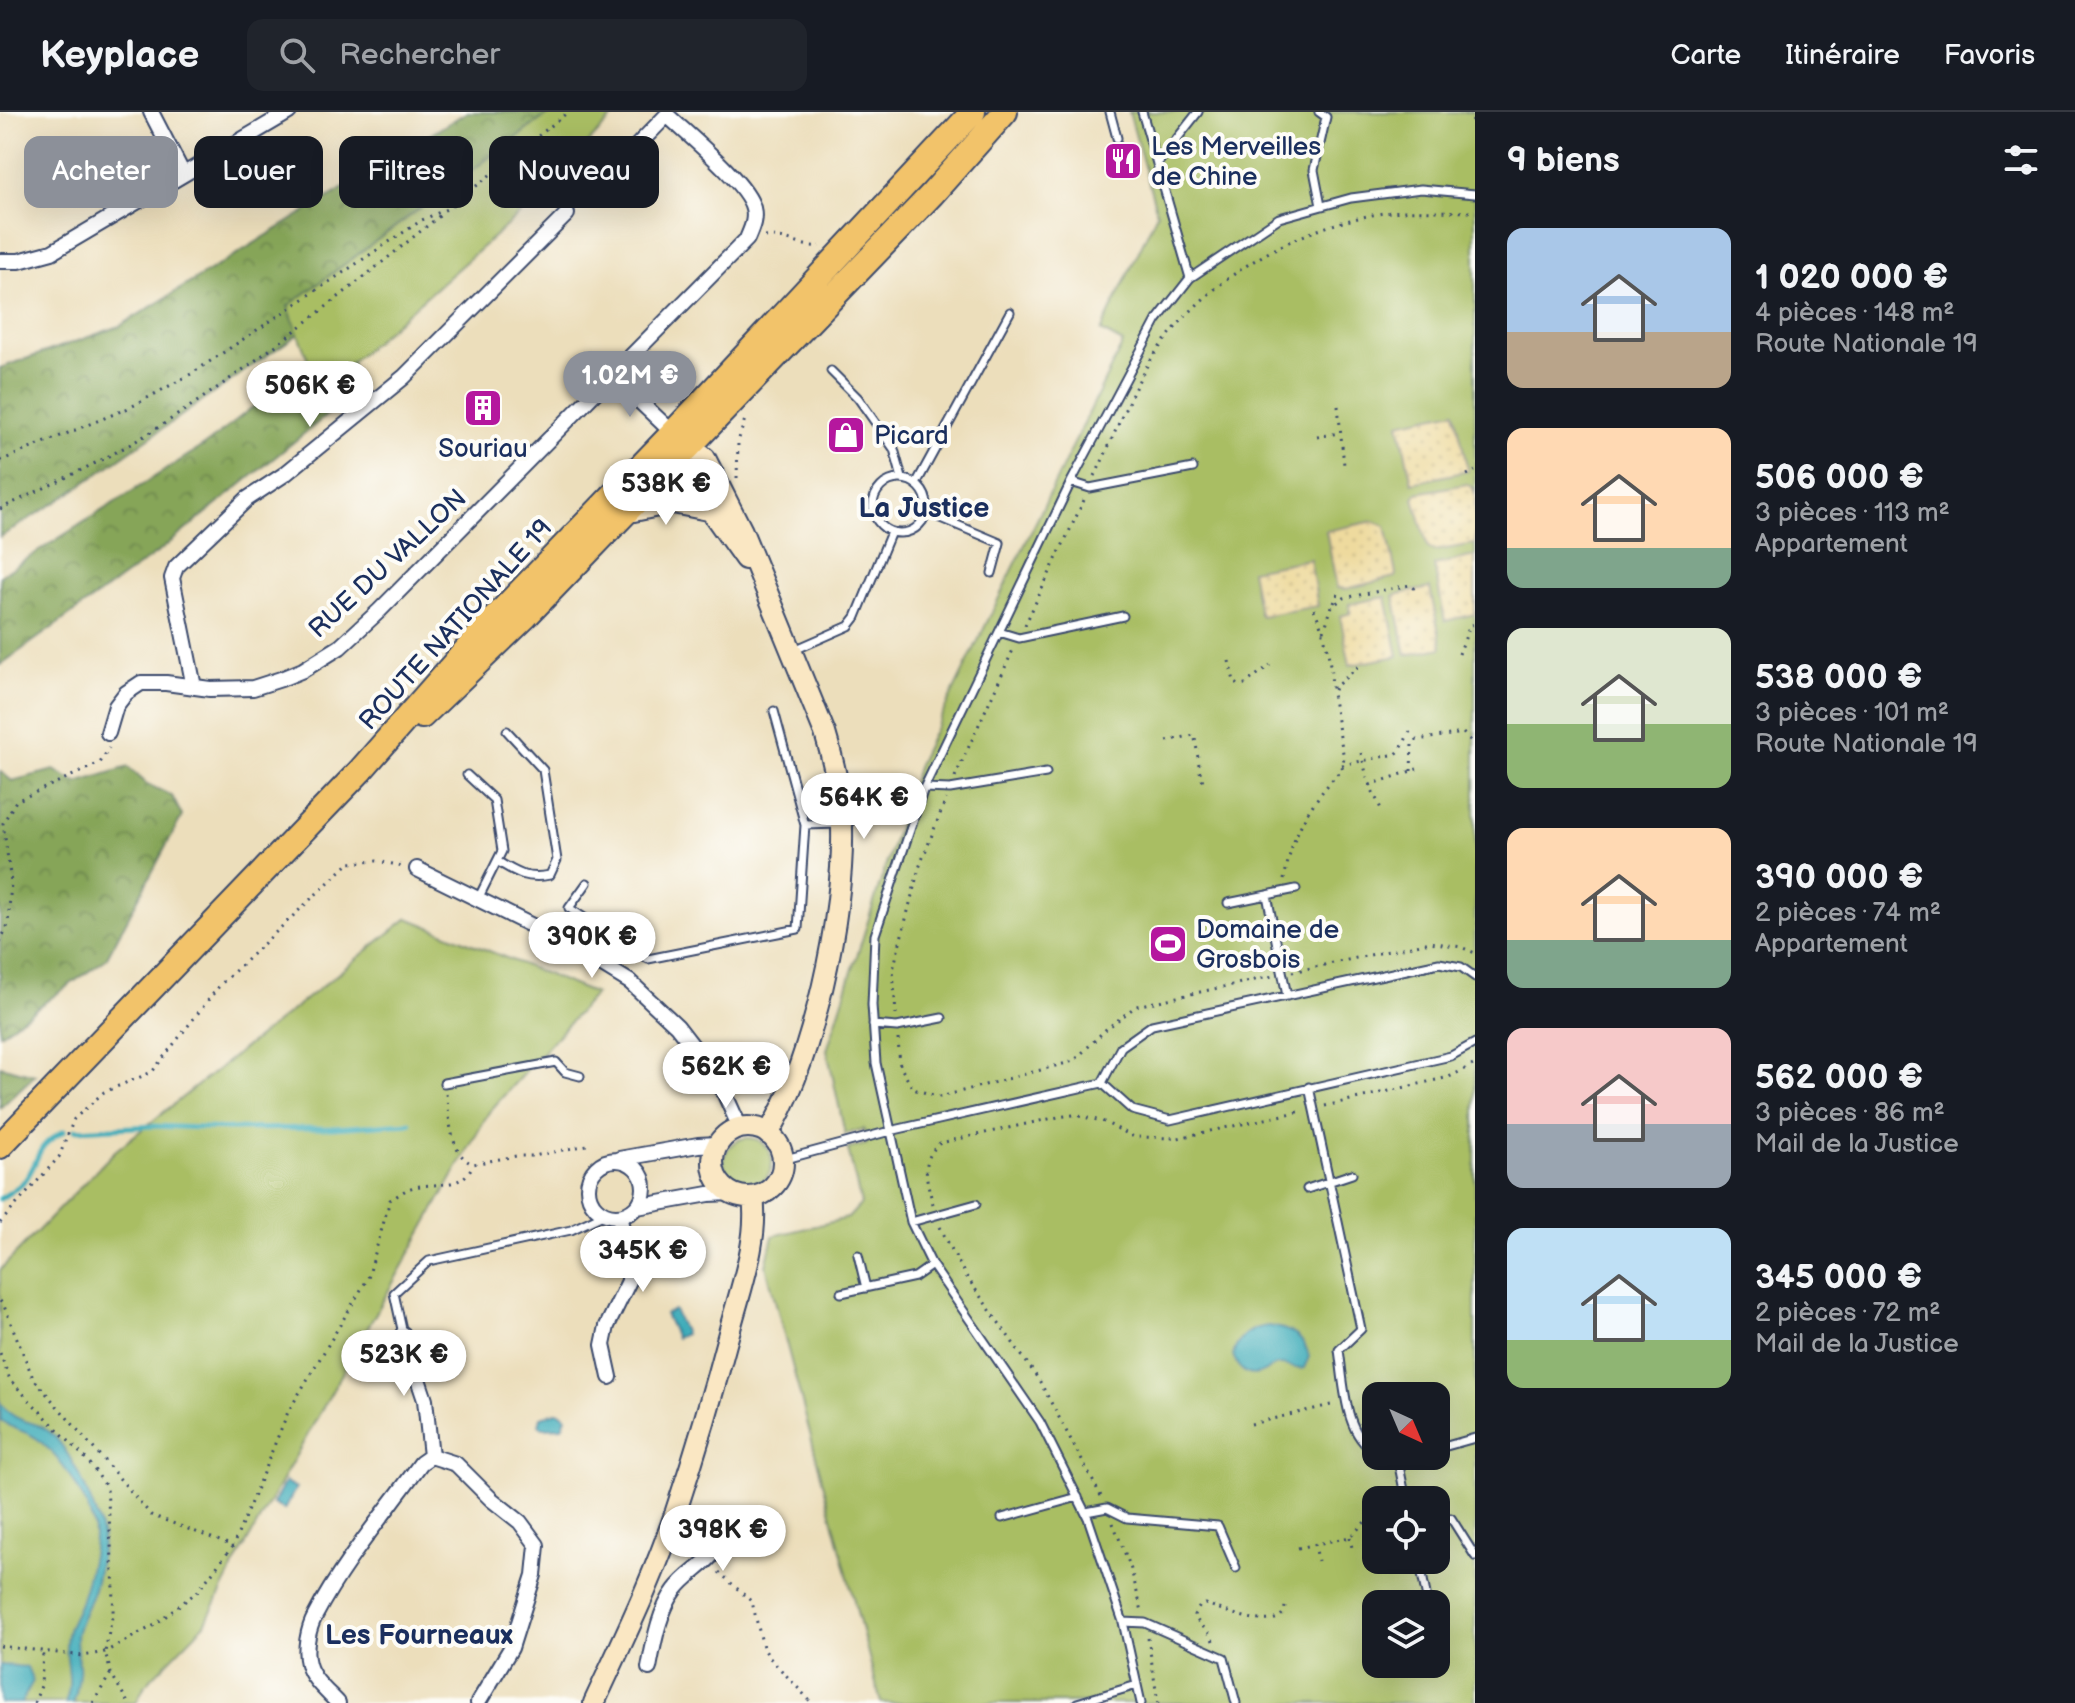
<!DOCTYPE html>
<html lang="fr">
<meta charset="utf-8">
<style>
body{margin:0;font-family:"Balsamiq Sans",sans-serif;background:#20242c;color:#f1f3f6;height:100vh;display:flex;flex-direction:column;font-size:30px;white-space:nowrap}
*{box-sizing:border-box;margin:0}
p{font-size:26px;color:#9ea1a6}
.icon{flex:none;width:44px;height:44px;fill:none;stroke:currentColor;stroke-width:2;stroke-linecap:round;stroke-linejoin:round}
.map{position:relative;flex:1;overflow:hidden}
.details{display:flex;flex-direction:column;background:#171b24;width:600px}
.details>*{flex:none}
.banner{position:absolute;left:24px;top:24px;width:760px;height:72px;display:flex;gap:16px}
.needle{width:52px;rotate:136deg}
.tools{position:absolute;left:1362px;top:1270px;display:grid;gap:16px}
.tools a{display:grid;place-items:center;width:88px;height:88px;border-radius:16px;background:#171b24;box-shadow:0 8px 32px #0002;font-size:40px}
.price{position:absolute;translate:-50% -68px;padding:0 18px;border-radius:28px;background:#fff;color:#222;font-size:26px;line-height:52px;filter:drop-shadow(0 2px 4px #0008)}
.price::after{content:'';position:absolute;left:50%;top:48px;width:24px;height:18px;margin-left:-12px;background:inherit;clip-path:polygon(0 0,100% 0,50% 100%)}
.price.selected{background:#8c9099;color:#fff}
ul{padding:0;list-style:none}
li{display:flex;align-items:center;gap:24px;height:200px;padding:0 32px}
li span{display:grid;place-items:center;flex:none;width:224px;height:160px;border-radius:16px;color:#555}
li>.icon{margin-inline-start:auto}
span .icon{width:96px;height:96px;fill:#fffc;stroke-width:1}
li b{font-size:34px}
h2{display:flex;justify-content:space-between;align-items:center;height:96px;padding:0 32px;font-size:34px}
.tag{padding:0 28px;border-radius:16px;background:#171b24;box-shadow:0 8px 32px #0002;font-size:28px;line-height:72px}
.tag.selected{background:#8c9099;color:#fff}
header{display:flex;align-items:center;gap:48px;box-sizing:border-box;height:112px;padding:0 40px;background:#171b24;border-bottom:2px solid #363941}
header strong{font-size:38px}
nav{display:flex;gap:44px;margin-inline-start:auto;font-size:28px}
.search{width:560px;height:72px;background:#20242c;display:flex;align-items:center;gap:20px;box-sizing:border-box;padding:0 28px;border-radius:16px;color:#9ea1a6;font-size:30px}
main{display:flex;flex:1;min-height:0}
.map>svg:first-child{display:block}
.green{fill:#a9be63;stroke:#627660;stroke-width:2;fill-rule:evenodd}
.forest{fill:url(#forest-crowns);stroke:#506a5c;stroke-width:2}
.sand{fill:url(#sand-dots);stroke:#84847e;stroke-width:2}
.water{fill:#3cacb9;stroke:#2c6e8c;stroke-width:2}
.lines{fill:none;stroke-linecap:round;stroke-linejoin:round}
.stream{stroke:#3cacb9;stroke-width:5}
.lane-casing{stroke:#3a496c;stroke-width:11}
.street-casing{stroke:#3a496c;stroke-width:18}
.secondary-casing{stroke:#3a496c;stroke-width:24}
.primary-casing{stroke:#3a496c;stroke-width:28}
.path{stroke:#3a496c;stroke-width:3;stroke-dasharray:2 6;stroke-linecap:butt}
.lane{stroke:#fff;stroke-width:7}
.street{stroke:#fff;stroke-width:14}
.secondary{stroke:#fae7c3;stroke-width:20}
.primary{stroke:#f2c36a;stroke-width:24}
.labels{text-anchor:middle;stroke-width:8;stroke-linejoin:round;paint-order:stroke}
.poi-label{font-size:26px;fill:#1b2f5e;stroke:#fdfcf7;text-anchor:start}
.street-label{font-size:26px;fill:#1b2f5e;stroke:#fdfcf7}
.neighbourhood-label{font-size:28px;font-weight:bold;fill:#1b2f5e;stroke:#fdfcf7}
</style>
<header>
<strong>Keyplace</strong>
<div class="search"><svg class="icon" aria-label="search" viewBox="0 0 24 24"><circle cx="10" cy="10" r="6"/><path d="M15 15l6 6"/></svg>Rechercher</div>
<nav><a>Carte</a><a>Itinéraire</a><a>Favoris</a></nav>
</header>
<main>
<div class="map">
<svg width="1475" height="1591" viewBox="0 0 1475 1591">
<defs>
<pattern id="forest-crowns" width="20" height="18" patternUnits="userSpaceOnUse" patternTransform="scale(2)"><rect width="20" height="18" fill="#86a559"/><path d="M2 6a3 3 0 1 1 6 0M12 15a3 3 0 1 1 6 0" fill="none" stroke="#6d874d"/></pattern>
<pattern id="sand-dots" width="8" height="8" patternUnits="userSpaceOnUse" patternTransform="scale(2)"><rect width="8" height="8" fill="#eeda9e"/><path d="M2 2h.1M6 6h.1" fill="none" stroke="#ccbb8a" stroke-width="1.8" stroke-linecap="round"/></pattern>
</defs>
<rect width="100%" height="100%" fill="#fdfcf7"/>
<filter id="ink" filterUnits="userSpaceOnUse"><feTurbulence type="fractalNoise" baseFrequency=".0125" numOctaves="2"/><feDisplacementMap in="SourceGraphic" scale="16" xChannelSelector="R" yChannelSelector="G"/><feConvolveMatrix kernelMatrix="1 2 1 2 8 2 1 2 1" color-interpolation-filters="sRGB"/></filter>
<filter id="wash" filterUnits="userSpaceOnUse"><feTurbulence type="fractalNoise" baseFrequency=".006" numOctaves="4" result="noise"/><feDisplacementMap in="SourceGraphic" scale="32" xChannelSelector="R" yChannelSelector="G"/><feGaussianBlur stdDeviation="1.8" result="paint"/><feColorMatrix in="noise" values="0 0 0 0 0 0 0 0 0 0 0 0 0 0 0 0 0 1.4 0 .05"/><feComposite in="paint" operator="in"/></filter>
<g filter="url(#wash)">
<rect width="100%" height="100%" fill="#ecdebb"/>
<path class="green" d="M 551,0 L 618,0 L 521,101 L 323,275 L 309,250 L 287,194 Z
M 1129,0 L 1475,0 L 1475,1591 L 881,1591 L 766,1154 L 773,1124 L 848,1106 L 861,1092 L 848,1037 L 867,1032 L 864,1017 L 845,1022 L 827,938 L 918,652 L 1123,231 L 1101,219 L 1157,101 ZM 1376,1284 L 1436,1284 L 1436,1344 L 1376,1344 ZM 1376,1388 L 1436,1388 L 1436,1448 L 1376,1448 ZM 1376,1492 L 1436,1492 L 1436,1552 L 1376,1552 Z
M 408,806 L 595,882 L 489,1000 L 240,1443 L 205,1512 L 145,1573 L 136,1591 L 0,1591 L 0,1158 L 115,1039 Z
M724 1050a24 24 0 1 1 48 0a24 24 0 1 1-48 0Z"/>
<path class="forest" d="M 467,0 L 551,0 L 288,194 L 298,222 L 69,382 L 0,425 L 0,256 L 120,214 Z
M 309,250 L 324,274 L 351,251 L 360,276 L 161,438 L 0,553 L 0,464 L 209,330 Z
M 128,655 L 147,672 L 172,684 L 182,704 L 106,847 L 0,922 L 0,659 L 12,669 L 54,658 L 77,671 Z
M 0,954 L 35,963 L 0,996 Z"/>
<path class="sand" d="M 1455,299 L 1468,359 L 1412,371 L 1399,311 Z
M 1467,372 L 1473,376 L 1475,383 L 1475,432 L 1434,439 L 1428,436 L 1414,386 L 1417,381 Z
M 1374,409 L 1386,414 L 1396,462 L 1395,465 L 1346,477 L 1337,476 L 1326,419 Z
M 1475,444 L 1475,502 L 1445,509 L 1434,453 Z
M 1310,447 L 1318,494 L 1261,504 L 1259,502 L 1251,458 Z
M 1430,476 L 1442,536 L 1406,543 L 1394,483 Z
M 1386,485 L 1398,544 L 1350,553 L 1340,504 L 1351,501 L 1349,492 Z"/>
<path class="water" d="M 674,1198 L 685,1222 L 676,1226 L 665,1202 Z
M 1268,1214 C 1289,1216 1305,1224 1309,1245 L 1304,1256 C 1294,1259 1289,1252 1279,1253 C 1272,1253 1268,1259 1262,1261 C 1247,1267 1237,1256 1233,1243 C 1238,1225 1250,1216 1268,1214 Z
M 0,1290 C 17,1316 37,1305 55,1325 C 74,1346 97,1398 102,1425 C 103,1430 97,1466 95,1473 C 91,1489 81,1504 77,1519 C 73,1533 81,1549 79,1562 C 78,1572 77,1581 73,1591 L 65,1591 C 76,1567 61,1542 68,1518 C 71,1507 79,1497 82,1484 C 87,1469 94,1439 94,1423 C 93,1392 62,1348 39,1328 C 28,1319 13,1318 1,1309 Z
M 556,1300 L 560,1300 L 566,1305 L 562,1315 L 543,1316 L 539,1313 L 541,1305 Z
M 285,1370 L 296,1376 L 284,1398 L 273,1392 Z
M 0,1553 L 27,1555 L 33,1569 L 21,1591 L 0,1591 Z"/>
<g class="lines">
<path class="stream" d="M 75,1018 L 153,1014 L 229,1017 L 332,1016 L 410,1011
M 0,1087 C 8,1081 20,1075 26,1067 C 42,1044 33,1036 64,1019"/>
</g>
</g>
<g filter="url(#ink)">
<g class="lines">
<defs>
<path id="lane" d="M 1110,0 L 1117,26
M 1142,0 L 1190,166
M 1319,0 L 1326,5 L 1314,58 L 1321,94
M 1157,52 L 1198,0
M 831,259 L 858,286 L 894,337 L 902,366
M873 394a27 27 0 1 1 54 0a27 27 0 1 1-54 0Z
M 1071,370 L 1090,376 L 1193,356
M 916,372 L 1010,200
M 926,400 L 1000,431 L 992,461
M 999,520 L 1019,526 L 1123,504
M 792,539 L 849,514 L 856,505 L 891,420
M 467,663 L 494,688 L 502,739 L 478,787
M 924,676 L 950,677 L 1046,661
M 805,713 L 838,712
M 497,749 C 516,761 528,768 550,763 L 557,748 L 543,658 L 507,619
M 587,771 L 569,796 L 648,847 L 798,817 L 805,713 L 774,599
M 1267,783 L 1287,884
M 1228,791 L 1296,777
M 1475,865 L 1461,855 L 1439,851 L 1152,913 L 1121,935 L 1102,971 L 1132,998 L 1170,1008 L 1451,944 L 1475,931
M 873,913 L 897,915 L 942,906
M 444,971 L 556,950 L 565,960 L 580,964
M 1309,975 L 1361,1217 L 1339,1238 C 1344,1270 1344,1324 1376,1340
M 782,1048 L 890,1019 L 1102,971
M 1307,1077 L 1352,1062
M 911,1110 L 976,1092
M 858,1143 L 866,1176
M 841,1181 L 915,1165 L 932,1153
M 403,1222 L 394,1181 L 429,1149 L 571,1118 L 605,1102
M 1436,1337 L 1475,1326
M 1397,1344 L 1406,1388
M 1086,1400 L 1107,1396 L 1127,1406 L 1218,1414 L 1236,1456
M 1002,1406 L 1078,1385
M 1436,1409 L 1451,1406 L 1475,1444
M 1419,1448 L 1426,1482
M 1123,1510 L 1145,1511 L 1224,1546 L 1236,1591
M 1077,1591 L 1137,1573
M 1141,1591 L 1123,1510 L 1088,1406 L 1040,1310 L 932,1153 L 911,1110 L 876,951 L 872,893 L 875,823 L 924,676 L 1071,370 L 1157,208 L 1190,166 L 1279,106 L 1351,86 L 1421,77 L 1475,82"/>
<path id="street" d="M 151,0 L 183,62
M 0,149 L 19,149 L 52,140 L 289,0
M 613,264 L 673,321
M 194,575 L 172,466 L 176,455 L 247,387 L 285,362 L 404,265 L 567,102
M 108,621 L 116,594 L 126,581 L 141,571 L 166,571 L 210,577 L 253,576 L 281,567 L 303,558 L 340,535 L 379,499 L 747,127 C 751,117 756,108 753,96 C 747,71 688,23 667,3 L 628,43
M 417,757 L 565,830 L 630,870 L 677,914 L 718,967 L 740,1016
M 619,1047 L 698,1033 L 718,1032
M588 1076a28 28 0 1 1 56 0a28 28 0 1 1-56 0Z
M 637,1095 L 709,1082 L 732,1081
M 403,1222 L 425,1288 L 431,1344
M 610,1265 L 603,1233 L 607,1214 L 629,1169 L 629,1144 L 619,1104
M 649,1556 C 654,1530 659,1499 675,1478 C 689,1458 714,1451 720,1427 L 710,1413 L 675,1400
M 338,1591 C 328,1580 312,1568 308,1552 C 304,1538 308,1517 315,1504 C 343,1450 385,1401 421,1351 L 431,1344 L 456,1352 L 491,1387 L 520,1410 L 537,1433 L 534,1463 L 511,1536 L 478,1591"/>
<path id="secondary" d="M 679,326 L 705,346 L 742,419 L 825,621 C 834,651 842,685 842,717 C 844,803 813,949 768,1022
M 675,332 L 689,368 L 745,447
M 624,401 L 673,391 L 708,398
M713 1050a35 35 0 1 1 70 0a35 35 0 1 1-70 0Z
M 594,1591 C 623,1528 654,1465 676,1399 C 696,1339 714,1278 730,1217 C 741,1175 759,1128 753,1085"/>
<path id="primary" d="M 422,604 L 526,504 L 932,82 L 1005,0
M 0,1034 L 360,659 L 489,512 L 673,321 L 973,0"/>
</defs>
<use href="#lane" class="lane-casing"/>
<use href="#street" class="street-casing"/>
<use href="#secondary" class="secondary-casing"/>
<use href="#primary" class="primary-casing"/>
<path class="path" d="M 1471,0 L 1475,44
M 765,125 C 785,123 800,136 820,134
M 1338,294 L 1344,353
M 1317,325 L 1339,321
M 0,349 L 131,295 L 191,262 L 422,108 L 449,96 L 568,0
M 1467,363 L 1475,359
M 1095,364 C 1112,330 1130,280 1150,249 C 1202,171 1285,118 1378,102 C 1407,96 1445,100 1475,100
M 737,366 L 738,330 L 745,307
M 0,397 C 54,371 111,346 162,313 C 261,249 352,175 443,101
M 1334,491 L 1340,477
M 1314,497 C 1326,523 1331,549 1332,578
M 1025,513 L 1085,386
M 1324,519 L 1332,494 L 1344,486 L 1410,473 L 1417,478
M 1459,542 L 1470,513 L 1475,512
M 1229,549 L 1234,569 L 1238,573 L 1245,572 L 1270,553
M 1167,629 L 1194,623 C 1198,636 1198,661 1204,671
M 1361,641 L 1368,669 L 1382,699
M 1342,653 L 1396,642 C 1405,635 1405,624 1413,616
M 1411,659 L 1412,632 L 1417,628 L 1463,621 L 1472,630
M 955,665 L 1013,538
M 1370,673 L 1417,657
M 1284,768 C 1293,719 1308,694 1342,657 L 1344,646 L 1332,582 L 1336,574 L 1359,554
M 0,830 L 8,813 L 11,770 L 3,711 L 16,689 L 100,651 L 109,636
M 1292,860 L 1430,830 L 1461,835 L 1475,841
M 896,903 L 893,858 L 919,756 L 946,687
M 898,927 L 900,954 L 913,977 L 940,985 L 1074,949 L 1105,918 L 1136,894 L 1273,864
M 446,982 C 450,1004 449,1043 473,1052 L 516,1044 L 534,1044 L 592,1032
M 1325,994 L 1449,965 L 1475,952
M 772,1083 L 775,1072
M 933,1092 C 927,1069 919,1049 940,1031 L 1058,1005 L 1074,1003 L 1102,1009 L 1134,1025 L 1178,1026 L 1302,999
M 0,1111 L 59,1045 L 74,1007 L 104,980 L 152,960 L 220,873 L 349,751 L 377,749 L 403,754
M 940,1115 L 964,1161 L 1039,1268 L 1102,1386
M 0,1189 L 4,1194 L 33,1266 L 151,1403 L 233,1434
M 0,1241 L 10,1268 L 89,1350 L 107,1376 L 114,1476 L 113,1500 L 105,1540 L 111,1561 L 128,1591
M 1251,1312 L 1335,1292
M 1113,1411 L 1130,1454 L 1142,1499
M 1350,1425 L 1352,1436
M 1315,1432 L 1318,1449
M 1298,1436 L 1350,1425 L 1376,1399
M 719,1460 L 752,1490 L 763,1535 L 769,1545 L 812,1591
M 1148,1526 L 1158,1591
M 1213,1529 C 1209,1517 1198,1513 1194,1503 L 1200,1494 L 1206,1492 C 1223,1498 1287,1526 1285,1491
M 0,1534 L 83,1544 L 105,1540 L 153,1514 L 198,1479 L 233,1434 L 288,1300 L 368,1166 L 390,1088 C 396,1085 402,1080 408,1077 C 431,1068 462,1081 473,1052
M 34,1591 L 41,1574 L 43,1540
M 93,1591 L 111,1561"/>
<use href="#lane" class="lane"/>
<use href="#street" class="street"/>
<use href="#secondary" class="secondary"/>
<use href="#primary" class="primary"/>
</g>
</g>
<defs>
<symbol id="restaurant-square" viewBox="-11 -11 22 22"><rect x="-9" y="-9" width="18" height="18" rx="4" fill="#b5179e" stroke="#fdfcf7"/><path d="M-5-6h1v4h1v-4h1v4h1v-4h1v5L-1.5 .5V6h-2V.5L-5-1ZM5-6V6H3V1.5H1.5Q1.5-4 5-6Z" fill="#fff"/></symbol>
<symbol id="building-square" viewBox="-11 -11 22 22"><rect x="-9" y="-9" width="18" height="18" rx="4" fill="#b5179e" stroke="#fdfcf7"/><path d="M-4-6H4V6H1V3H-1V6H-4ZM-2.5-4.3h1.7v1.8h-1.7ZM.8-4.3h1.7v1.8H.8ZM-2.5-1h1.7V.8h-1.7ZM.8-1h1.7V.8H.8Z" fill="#fff"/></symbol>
<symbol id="shop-square" viewBox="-11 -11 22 22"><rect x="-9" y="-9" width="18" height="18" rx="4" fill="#b5179e" stroke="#fdfcf7"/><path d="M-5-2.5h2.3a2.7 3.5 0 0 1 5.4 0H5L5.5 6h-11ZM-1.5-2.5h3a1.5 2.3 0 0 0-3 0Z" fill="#fff"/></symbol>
<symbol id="stadium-square" viewBox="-11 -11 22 22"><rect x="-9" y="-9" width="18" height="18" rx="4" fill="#b5179e" stroke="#fdfcf7"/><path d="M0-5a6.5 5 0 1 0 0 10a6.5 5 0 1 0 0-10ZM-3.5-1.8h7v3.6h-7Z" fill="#fff"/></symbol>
</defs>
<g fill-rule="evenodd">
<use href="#restaurant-square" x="1101" y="27" width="44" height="44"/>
<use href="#building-square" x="461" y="274" width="44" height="44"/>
<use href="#shop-square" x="824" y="301" width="44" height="44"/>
<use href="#stadium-square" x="1146" y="810" width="44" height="44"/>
</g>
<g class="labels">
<g class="poi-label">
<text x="1151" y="43">Les Merveilles<tspan x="1151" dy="30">de Chine</tspan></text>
<text x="874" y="332">Picard</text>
<text x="483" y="345" text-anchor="middle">Souriau</text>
<text x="1196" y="826">Domaine de<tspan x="1196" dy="30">Grosbois</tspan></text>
</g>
<g class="street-label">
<text transform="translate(387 451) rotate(-43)" y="9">RUE DU VALLON</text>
<text transform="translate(455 512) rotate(-48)" y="9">ROUTE NATIONALE 19</text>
</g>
<g class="neighbourhood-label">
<text x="924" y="405">La Justice</text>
<text x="419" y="1532">Les Fourneaux</text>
</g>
</g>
</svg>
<div class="tools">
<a><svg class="needle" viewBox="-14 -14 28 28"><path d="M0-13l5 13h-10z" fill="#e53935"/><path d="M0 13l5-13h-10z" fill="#9ea1a6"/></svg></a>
<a><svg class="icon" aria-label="locate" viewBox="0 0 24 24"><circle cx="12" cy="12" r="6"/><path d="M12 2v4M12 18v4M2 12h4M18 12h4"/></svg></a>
<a><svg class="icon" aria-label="layers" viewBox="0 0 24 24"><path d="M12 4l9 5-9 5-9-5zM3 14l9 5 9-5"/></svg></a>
</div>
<b class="price selected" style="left:630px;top:307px">1.02M €</b>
<b class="price" style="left:310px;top:317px">506K €</b>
<b class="price" style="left:666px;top:415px">538K €</b>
<b class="price" style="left:864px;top:729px">564K €</b>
<b class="price" style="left:592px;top:868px">390K €</b>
<b class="price" style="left:726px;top:998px">562K €</b>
<b class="price" style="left:643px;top:1182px">345K €</b>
<b class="price" style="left:404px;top:1286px">523K €</b>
<b class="price" style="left:723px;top:1461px">398K €</b>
<div class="banner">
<a class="tag selected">Acheter</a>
<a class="tag">Louer</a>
<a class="tag">Filtres</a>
<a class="tag">Nouveau</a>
</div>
</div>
<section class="details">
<h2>9 biens<svg class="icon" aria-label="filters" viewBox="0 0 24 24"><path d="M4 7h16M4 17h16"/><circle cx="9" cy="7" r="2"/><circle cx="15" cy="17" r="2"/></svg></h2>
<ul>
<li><span style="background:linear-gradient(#a9c7e8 65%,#b9a48a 0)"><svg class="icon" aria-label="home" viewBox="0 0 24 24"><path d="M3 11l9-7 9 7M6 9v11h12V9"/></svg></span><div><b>1 020 000 €</b><p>4 pièces · 148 m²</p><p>Route Nationale 19</p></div></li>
<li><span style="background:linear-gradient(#ffd9b3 75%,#7fa58c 0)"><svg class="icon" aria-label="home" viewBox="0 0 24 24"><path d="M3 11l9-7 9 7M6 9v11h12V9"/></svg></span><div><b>506 000 €</b><p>3 pièces · 113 m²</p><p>Appartement</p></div></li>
<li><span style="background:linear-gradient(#dfe7d0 60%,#8fb573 0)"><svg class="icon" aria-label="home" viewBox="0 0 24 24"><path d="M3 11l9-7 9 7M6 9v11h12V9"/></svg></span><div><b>538 000 €</b><p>3 pièces · 101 m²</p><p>Route Nationale 19</p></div></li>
<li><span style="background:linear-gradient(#ffd9b3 70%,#7fa58c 0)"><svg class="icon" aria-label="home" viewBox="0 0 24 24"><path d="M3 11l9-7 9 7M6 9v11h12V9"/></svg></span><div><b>390 000 €</b><p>2 pièces · 74 m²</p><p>Appartement</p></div></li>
<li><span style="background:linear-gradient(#f6c9c9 60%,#9aa5b1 0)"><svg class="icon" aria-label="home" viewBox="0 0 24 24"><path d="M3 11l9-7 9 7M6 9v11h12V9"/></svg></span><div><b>562 000 €</b><p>3 pièces · 86 m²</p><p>Mail de la Justice</p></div></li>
<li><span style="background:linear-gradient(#bfe0f5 70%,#8fb573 0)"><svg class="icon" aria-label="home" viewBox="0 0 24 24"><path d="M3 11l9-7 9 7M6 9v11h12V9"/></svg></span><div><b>345 000 €</b><p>2 pièces · 72 m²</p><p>Mail de la Justice</p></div></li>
</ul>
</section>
</main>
